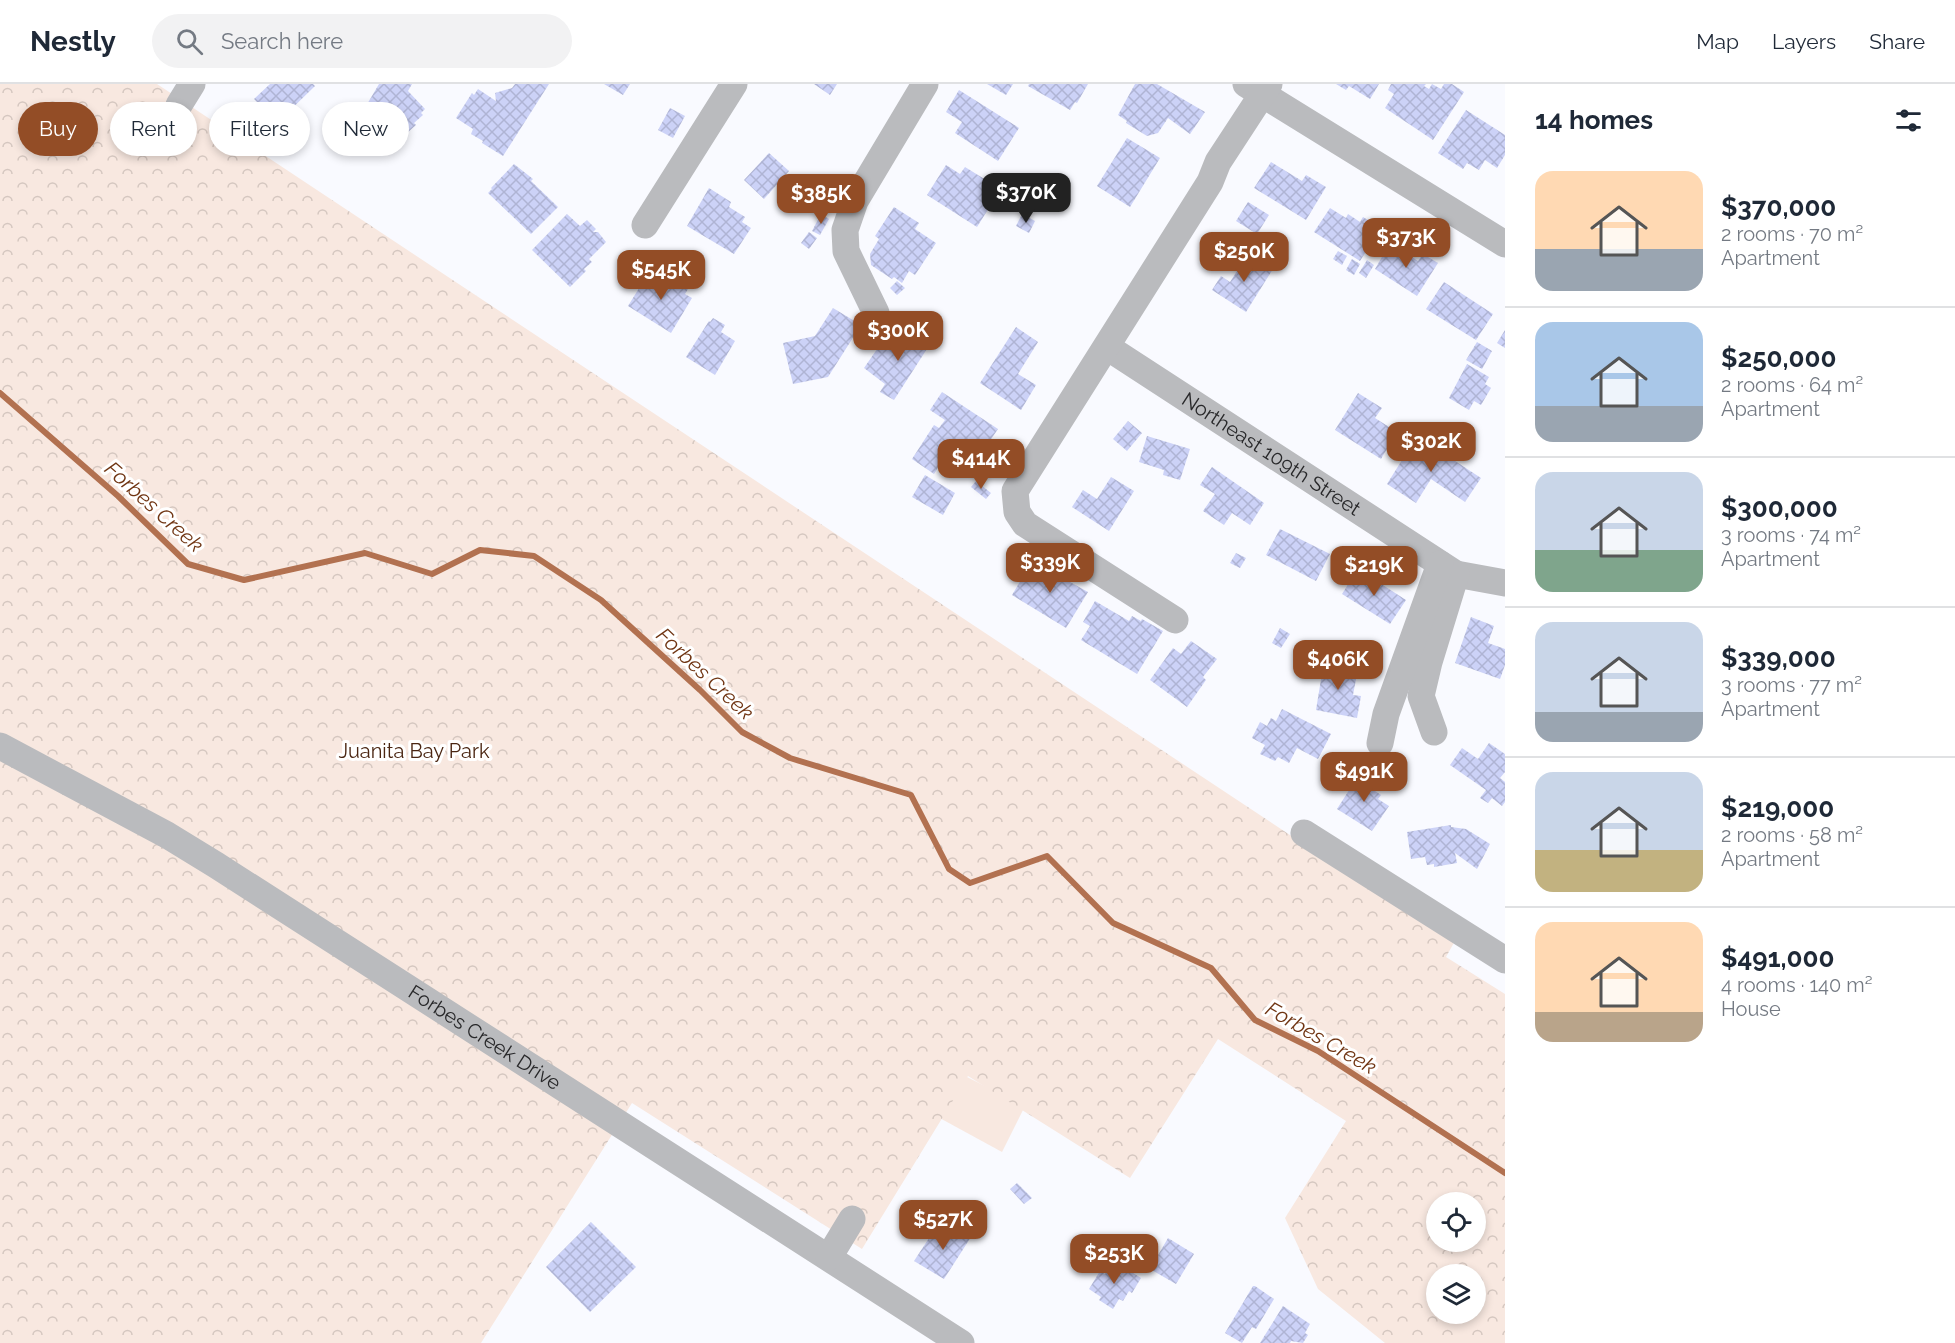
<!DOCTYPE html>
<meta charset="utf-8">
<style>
body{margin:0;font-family:Raleway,sans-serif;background:#f2f2f3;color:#1f2937;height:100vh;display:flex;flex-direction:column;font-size:22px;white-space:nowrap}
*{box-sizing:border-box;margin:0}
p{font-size:20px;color:#747a83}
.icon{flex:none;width:33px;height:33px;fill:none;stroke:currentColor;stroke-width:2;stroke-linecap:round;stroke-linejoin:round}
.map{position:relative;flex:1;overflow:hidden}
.sheet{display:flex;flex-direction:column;background:#fff;width:450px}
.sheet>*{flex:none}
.banner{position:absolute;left:18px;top:18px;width:570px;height:54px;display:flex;gap:12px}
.buttons{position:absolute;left:1426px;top:1108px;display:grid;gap:12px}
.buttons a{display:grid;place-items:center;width:60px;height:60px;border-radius:50%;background:#fff;box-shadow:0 3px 9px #0003;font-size:30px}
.price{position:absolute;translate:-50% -51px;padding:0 14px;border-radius:12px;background:#934d26;color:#fff;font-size:20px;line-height:39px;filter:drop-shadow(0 2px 3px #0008)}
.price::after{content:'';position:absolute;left:50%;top:36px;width:18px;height:14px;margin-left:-9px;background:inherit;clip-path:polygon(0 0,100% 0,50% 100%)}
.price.on{background:#222;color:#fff}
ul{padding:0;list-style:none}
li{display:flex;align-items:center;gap:18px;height:150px;padding:0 30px}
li+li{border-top:2px solid #e0e1e3}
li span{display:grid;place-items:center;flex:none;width:168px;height:120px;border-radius:18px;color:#555}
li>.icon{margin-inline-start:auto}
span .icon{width:72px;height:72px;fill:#fffc;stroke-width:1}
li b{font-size:26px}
h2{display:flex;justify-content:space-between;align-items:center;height:72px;padding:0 30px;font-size:26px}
.tag{padding:0 21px;border-radius:27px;background:#fff;box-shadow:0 3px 9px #0003;font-size:21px;line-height:54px}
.tag.on{background:#934d26;color:#fff}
header{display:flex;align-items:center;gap:36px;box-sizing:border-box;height:84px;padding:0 30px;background:#fff;border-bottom:2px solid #e0e1e3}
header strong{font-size:28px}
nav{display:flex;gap:33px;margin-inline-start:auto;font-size:21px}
.search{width:420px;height:54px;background:#f2f2f3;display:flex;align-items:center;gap:15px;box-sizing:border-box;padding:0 21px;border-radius:33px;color:#747a83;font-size:22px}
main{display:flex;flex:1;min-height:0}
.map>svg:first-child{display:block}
.green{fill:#f8e8e0}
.park{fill:url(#park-crowns);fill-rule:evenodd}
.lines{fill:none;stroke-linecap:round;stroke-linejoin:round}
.stream{stroke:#b27150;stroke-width:6}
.building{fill:url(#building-cross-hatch)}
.minor{stroke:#babbbe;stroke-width:27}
.labels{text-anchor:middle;stroke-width:6;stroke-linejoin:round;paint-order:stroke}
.street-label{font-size:20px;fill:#28282a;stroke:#fff}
.park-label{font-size:20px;fill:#4a2511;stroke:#fff}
.water-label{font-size:21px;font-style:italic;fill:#703513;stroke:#fff}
</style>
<header>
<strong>Nestly</strong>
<div class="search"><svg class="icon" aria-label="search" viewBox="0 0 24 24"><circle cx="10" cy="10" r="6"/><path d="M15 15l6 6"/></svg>Search here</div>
<nav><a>Map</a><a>Layers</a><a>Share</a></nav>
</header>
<main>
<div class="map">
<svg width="1505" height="1259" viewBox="0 0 1505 1259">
<defs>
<pattern id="park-crowns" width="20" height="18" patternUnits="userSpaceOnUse" patternTransform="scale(1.5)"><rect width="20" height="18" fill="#f8e8e0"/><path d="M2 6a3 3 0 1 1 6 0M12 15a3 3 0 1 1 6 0" fill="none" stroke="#d5c7c0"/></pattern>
<pattern id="building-cross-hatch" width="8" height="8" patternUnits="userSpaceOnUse" patternTransform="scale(1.5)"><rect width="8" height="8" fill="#ccd2f7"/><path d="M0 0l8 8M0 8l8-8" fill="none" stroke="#afb4d4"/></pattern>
</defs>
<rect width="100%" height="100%" fill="#f9faff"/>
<path class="green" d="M 961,990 L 1025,1022 L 1002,1068 L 936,1032 Z"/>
<path class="park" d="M 0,0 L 157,0 L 1293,753 L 1456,855 L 1446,873 L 1505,910 L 1505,1259 L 1385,1259 L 1318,1205 L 1285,1134 L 1346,1037 L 1218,955 L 1130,1094 L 968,992 L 862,1165 L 632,1019 L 481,1259 L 0,1259 ZM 1437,1119 L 1476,1119 L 1476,1158 L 1437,1158 ZM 1437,1191 L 1476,1191 L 1476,1230 L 1437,1230 Z"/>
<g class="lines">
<path class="stream" d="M 0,309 L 118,412 L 188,480 L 244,496 L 365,469 L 432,490 L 480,466 L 534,472 L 601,516 L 700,606 L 742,648 L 790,674 L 911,711 L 949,785 L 970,799 L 1047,772 L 1113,839 L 1211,884 L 1255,936 L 1318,967 L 1505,1089"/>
</g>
<path class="building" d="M 270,0 L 313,0 L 315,2 L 277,39 L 274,36 L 260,50 L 243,31 L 257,18 L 254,15 Z
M 379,0 L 412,0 L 408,7 L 425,25 L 421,29 L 423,31 L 414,39 L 416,41 L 398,57 L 391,49 L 388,52 L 367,30 L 370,27 L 366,22 Z
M 515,0 L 549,0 L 503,72 L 482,59 L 483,57 L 471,50 L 473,45 L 456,34 L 472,9 L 474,11 L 478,5 L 496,17 L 495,9 L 512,4 Z
M 604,0 L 630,0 L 623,11 Z
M 814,0 L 837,0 L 830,11 Z
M 987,0 L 1013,0 L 1006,11 Z
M 1029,0 L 1088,0 L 1077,19 L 1075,18 L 1070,26 L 1028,2 Z
M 1135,0 L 1157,0 L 1205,28 L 1190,50 L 1168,34 L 1158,49 L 1147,52 L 1126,39 L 1127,37 L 1118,31 Z
M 1336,0 L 1379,0 L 1370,15 L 1349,2 L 1346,6 Z
M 1391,0 L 1426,0 L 1424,2 L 1429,5 L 1432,0 L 1441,5 L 1444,0 L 1452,0 L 1464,8 L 1433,56 L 1385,24 L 1394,10 L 1388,6 Z
M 959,6 L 1019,44 L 998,77 L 955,49 L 962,38 L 946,28 Z
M 670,24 L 685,32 L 673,54 L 658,46 Z
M 1466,26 L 1505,51 L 1505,71 L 1497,84 L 1485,76 L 1479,86 L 1467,79 L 1463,85 L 1438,69 Z
M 1127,54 L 1160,74 L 1130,123 L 1097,102 Z
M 769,69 L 789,87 L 764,115 L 744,96 Z
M 1271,78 L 1302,97 L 1306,91 L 1326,103 L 1306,136 L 1254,104 Z
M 514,80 L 533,95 L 531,97 L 558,123 L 531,150 L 488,109 L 492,105 L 491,104 Z
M 946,81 L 960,90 L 965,83 L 999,104 L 992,115 L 994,116 L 977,143 L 927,111 Z
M 709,104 L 731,118 L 729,123 L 745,133 L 742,138 L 751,144 L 734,170 L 687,142 Z
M 1248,118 L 1269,131 L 1257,150 L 1236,137 Z
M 894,123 L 919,139 L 915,145 L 936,159 L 915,191 L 909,187 L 902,199 L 894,193 L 892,195 L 871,181 L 870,170 L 879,155 L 875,152 Z
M 1330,124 L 1346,134 L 1348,130 L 1360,138 L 1363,133 L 1381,144 L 1360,177 L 1314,148 Z
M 567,130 L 580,142 L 587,136 L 596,145 L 593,148 L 598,148 L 606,158 L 589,175 L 592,178 L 584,185 L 586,187 L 570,203 L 532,166 Z
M 821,130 L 829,135 L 820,151 L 812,147 Z
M 1022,130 L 1035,137 L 1029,149 L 1016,142 Z
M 809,148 L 817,154 L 809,165 L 801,159 Z
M 1390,159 L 1418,177 L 1423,170 L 1438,179 L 1417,212 L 1375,185 Z
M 1338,167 L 1347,172 L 1342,181 L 1333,175 Z
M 1248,170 L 1273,185 L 1246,228 L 1212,206 L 1221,192 L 1230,198 Z
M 1352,175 L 1360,180 L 1354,191 L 1346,186 Z
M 1367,176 L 1374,181 L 1366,194 L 1359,189 Z
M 649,188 L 665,197 L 668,193 L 688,205 L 685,210 L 692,214 L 671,249 L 628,222 Z
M 897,197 L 905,204 L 897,211 L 890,204 Z
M 1444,198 L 1493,230 L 1476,256 L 1426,225 Z
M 833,224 L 861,241 L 828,293 L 793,300 L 783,259 L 815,252 Z
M 713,234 L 725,241 L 721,248 L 735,257 L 715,291 L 686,273 L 709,237 L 710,238 Z
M 916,243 L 934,254 L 894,316 L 880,308 L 885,300 L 864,284 L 884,255 L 901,265 Z
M 1016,243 L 1038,258 L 1018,290 L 1036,301 L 1021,326 L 980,299 Z
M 1505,246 L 1505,264 L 1497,259 Z
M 1477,258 L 1492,267 L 1482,285 L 1466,276 Z
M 1467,280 L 1489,293 L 1485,300 L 1491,304 L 1481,321 L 1474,317 L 1469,326 L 1449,314 Z
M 942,308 L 998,345 L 983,367 L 968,357 L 965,362 L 968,364 L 951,390 L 939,382 L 934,390 L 912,375 L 934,341 L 939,344 L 945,336 L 930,326 Z
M 1358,309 L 1382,324 L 1375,334 L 1397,348 L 1381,375 L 1335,346 Z
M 1128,337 L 1142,349 L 1127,367 L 1113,355 Z
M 1147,352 L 1190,365 L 1180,396 L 1163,391 L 1164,386 L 1139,378 Z
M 1417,352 L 1481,394 L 1465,418 L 1431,395 L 1416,419 L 1387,400 Z
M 1212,383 L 1264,419 L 1250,441 L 1232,429 L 1224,441 L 1203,427 L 1215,410 L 1200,401 Z
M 925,391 L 955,409 L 943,431 L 912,413 Z
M 1111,393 L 1134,407 L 1109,447 L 1072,423 L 1083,406 L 1097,415 Z
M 976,397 L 991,409 L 986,415 L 971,403 Z
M 1280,445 L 1330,470 L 1316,497 L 1266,471 Z
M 1236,469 L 1246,474 L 1240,484 L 1230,479 Z
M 1033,476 L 1058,492 L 1061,486 L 1073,494 L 1070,498 L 1088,508 L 1066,544 L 1012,511 Z
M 1358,485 L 1406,516 L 1390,540 L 1342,510 Z
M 1095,517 L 1129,537 L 1132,532 L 1141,537 L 1142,535 L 1163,547 L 1137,590 L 1081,556 L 1090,542 L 1083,538 Z
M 1471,533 L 1494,542 L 1488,559 L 1505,565 L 1505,581 L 1500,595 L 1455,579 Z
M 1280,544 L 1290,550 L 1281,564 L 1272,559 Z
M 1191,557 L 1217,575 L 1203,593 L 1206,596 L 1187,623 L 1150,596 L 1173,564 L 1181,570 Z
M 1324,577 L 1347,581 L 1346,588 L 1357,590 L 1353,611 L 1361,612 L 1357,634 L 1316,626 Z
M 1282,625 L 1331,650 L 1318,675 L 1297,664 L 1289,679 L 1278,673 L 1275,677 L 1260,670 L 1265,661 L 1252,654 L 1260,638 L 1267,642 L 1271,634 L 1276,637 Z
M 1489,659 L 1505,670 L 1505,688 L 1500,694 L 1505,698 L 1505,718 L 1502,722 L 1492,714 L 1488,719 L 1480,714 L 1486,706 L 1450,681 L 1462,664 L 1478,675 Z
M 1360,689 L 1379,701 L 1375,707 L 1381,711 L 1378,715 L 1389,722 L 1372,747 L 1337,725 Z
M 1451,741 L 1451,743 L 1466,745 L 1490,760 L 1477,785 L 1455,769 L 1457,779 L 1434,783 L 1434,780 L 1427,781 L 1425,773 L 1411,775 L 1407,748 Z
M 1017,1099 L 1032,1114 L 1024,1120 L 1010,1105 Z
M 591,1138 L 636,1183 L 590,1228 L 546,1183 Z
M 952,1140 L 971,1153 L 944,1195 L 914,1177 L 935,1145 L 944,1152 Z
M 1168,1154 L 1194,1170 L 1176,1200 L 1150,1185 Z
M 1111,1182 L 1119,1187 L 1122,1182 L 1141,1194 L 1132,1209 L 1129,1207 L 1123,1217 L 1119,1215 L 1113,1225 L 1099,1216 L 1101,1213 L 1089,1205 L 1100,1187 L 1105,1190 Z
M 1253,1202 L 1255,1202 L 1274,1215 L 1256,1245 L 1252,1243 L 1242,1259 L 1225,1249 Z
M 1283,1222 L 1310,1240 L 1305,1249 L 1308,1251 L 1303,1259 L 1291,1257 L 1290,1259 L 1260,1259 Z"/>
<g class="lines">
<g class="minor">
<path d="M 1246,0 L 1505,160"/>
<path d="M 179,21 L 192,0"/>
<path d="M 645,141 L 734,0"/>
<path d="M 876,229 L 846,167 L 845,146 L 855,117 L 925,0"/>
<path id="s1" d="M 1107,263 L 1456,490 L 1505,499"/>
<path d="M 1175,536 L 1025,440 L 1017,428 L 1015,407 L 1210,98 L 1218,78 L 1269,0"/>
<path d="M 1434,648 L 1421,612 L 1429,578 L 1456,490"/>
<path d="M 1380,659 L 1386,630 L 1440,480"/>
<path id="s2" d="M 0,662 L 167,751 L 216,781 L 961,1259"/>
<path d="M 1304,749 L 1505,876"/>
<path d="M 829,1173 L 852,1135"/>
</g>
</g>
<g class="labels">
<g class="street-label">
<text dy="7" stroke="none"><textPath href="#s1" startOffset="196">Northeast 109th Street</textPath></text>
<text dy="7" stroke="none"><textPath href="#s2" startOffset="566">Forbes Creek Drive</textPath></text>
</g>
<g class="park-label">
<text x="414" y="674">Juanita Bay Park</text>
</g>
<g class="water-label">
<text transform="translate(154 423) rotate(42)" y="7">Forbes Creek</text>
<text transform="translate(705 590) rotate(43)" y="7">Forbes Creek</text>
<text transform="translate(1321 954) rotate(30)" y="7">Forbes Creek</text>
</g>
</g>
</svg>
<div class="buttons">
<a><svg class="icon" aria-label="locate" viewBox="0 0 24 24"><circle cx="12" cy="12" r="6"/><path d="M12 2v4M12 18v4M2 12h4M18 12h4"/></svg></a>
<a><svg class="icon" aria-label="layers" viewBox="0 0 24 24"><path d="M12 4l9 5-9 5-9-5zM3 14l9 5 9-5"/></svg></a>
</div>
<b class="price on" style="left:1026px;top:140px">$370K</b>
<b class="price" style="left:821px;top:141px">$385K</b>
<b class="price" style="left:1406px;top:185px">$373K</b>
<b class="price" style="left:1244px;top:199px">$250K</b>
<b class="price" style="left:661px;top:217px">$545K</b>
<b class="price" style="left:898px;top:278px">$300K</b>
<b class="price" style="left:1431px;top:389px">$302K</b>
<b class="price" style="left:981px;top:406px">$414K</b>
<b class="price" style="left:1050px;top:510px">$339K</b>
<b class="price" style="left:1374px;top:513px">$219K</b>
<b class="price" style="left:1338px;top:607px">$406K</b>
<b class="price" style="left:1364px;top:719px">$491K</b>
<b class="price" style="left:943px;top:1167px">$527K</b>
<b class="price" style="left:1114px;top:1201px">$253K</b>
<div class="banner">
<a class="tag on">Buy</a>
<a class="tag">Rent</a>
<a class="tag">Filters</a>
<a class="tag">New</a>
</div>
</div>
<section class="sheet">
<h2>14 homes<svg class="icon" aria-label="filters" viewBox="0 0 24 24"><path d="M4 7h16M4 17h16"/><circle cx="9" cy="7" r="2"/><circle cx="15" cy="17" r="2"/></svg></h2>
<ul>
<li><span style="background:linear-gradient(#ffd9b3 65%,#9aa5b1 0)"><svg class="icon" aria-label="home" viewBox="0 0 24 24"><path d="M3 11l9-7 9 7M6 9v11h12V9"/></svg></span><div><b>$370,000</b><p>2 rooms · 70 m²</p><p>Apartment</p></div></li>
<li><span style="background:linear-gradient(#a9c7e8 70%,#9aa5b1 0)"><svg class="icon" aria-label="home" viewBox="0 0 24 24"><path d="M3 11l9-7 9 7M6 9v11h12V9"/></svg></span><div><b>$250,000</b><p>2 rooms · 64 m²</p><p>Apartment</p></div></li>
<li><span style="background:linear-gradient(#c9d6e8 65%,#7fa58c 0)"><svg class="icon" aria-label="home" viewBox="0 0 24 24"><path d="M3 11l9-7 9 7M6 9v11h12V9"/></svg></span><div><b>$300,000</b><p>3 rooms · 74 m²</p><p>Apartment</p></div></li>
<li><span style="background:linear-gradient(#c9d6e8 75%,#9aa5b1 0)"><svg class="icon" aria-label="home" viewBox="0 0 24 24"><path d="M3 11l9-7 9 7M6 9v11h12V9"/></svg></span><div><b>$339,000</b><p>3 rooms · 77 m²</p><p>Apartment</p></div></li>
<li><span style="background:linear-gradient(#c9d6e8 65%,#c2b280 0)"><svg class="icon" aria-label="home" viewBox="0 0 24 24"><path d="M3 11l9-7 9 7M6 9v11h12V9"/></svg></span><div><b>$219,000</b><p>2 rooms · 58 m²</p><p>Apartment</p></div></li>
<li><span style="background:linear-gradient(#ffd9b3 75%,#b9a48a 0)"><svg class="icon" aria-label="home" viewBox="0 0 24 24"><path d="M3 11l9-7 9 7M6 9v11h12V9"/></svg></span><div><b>$491,000</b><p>4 rooms · 140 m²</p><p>House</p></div></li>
</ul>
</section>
</main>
